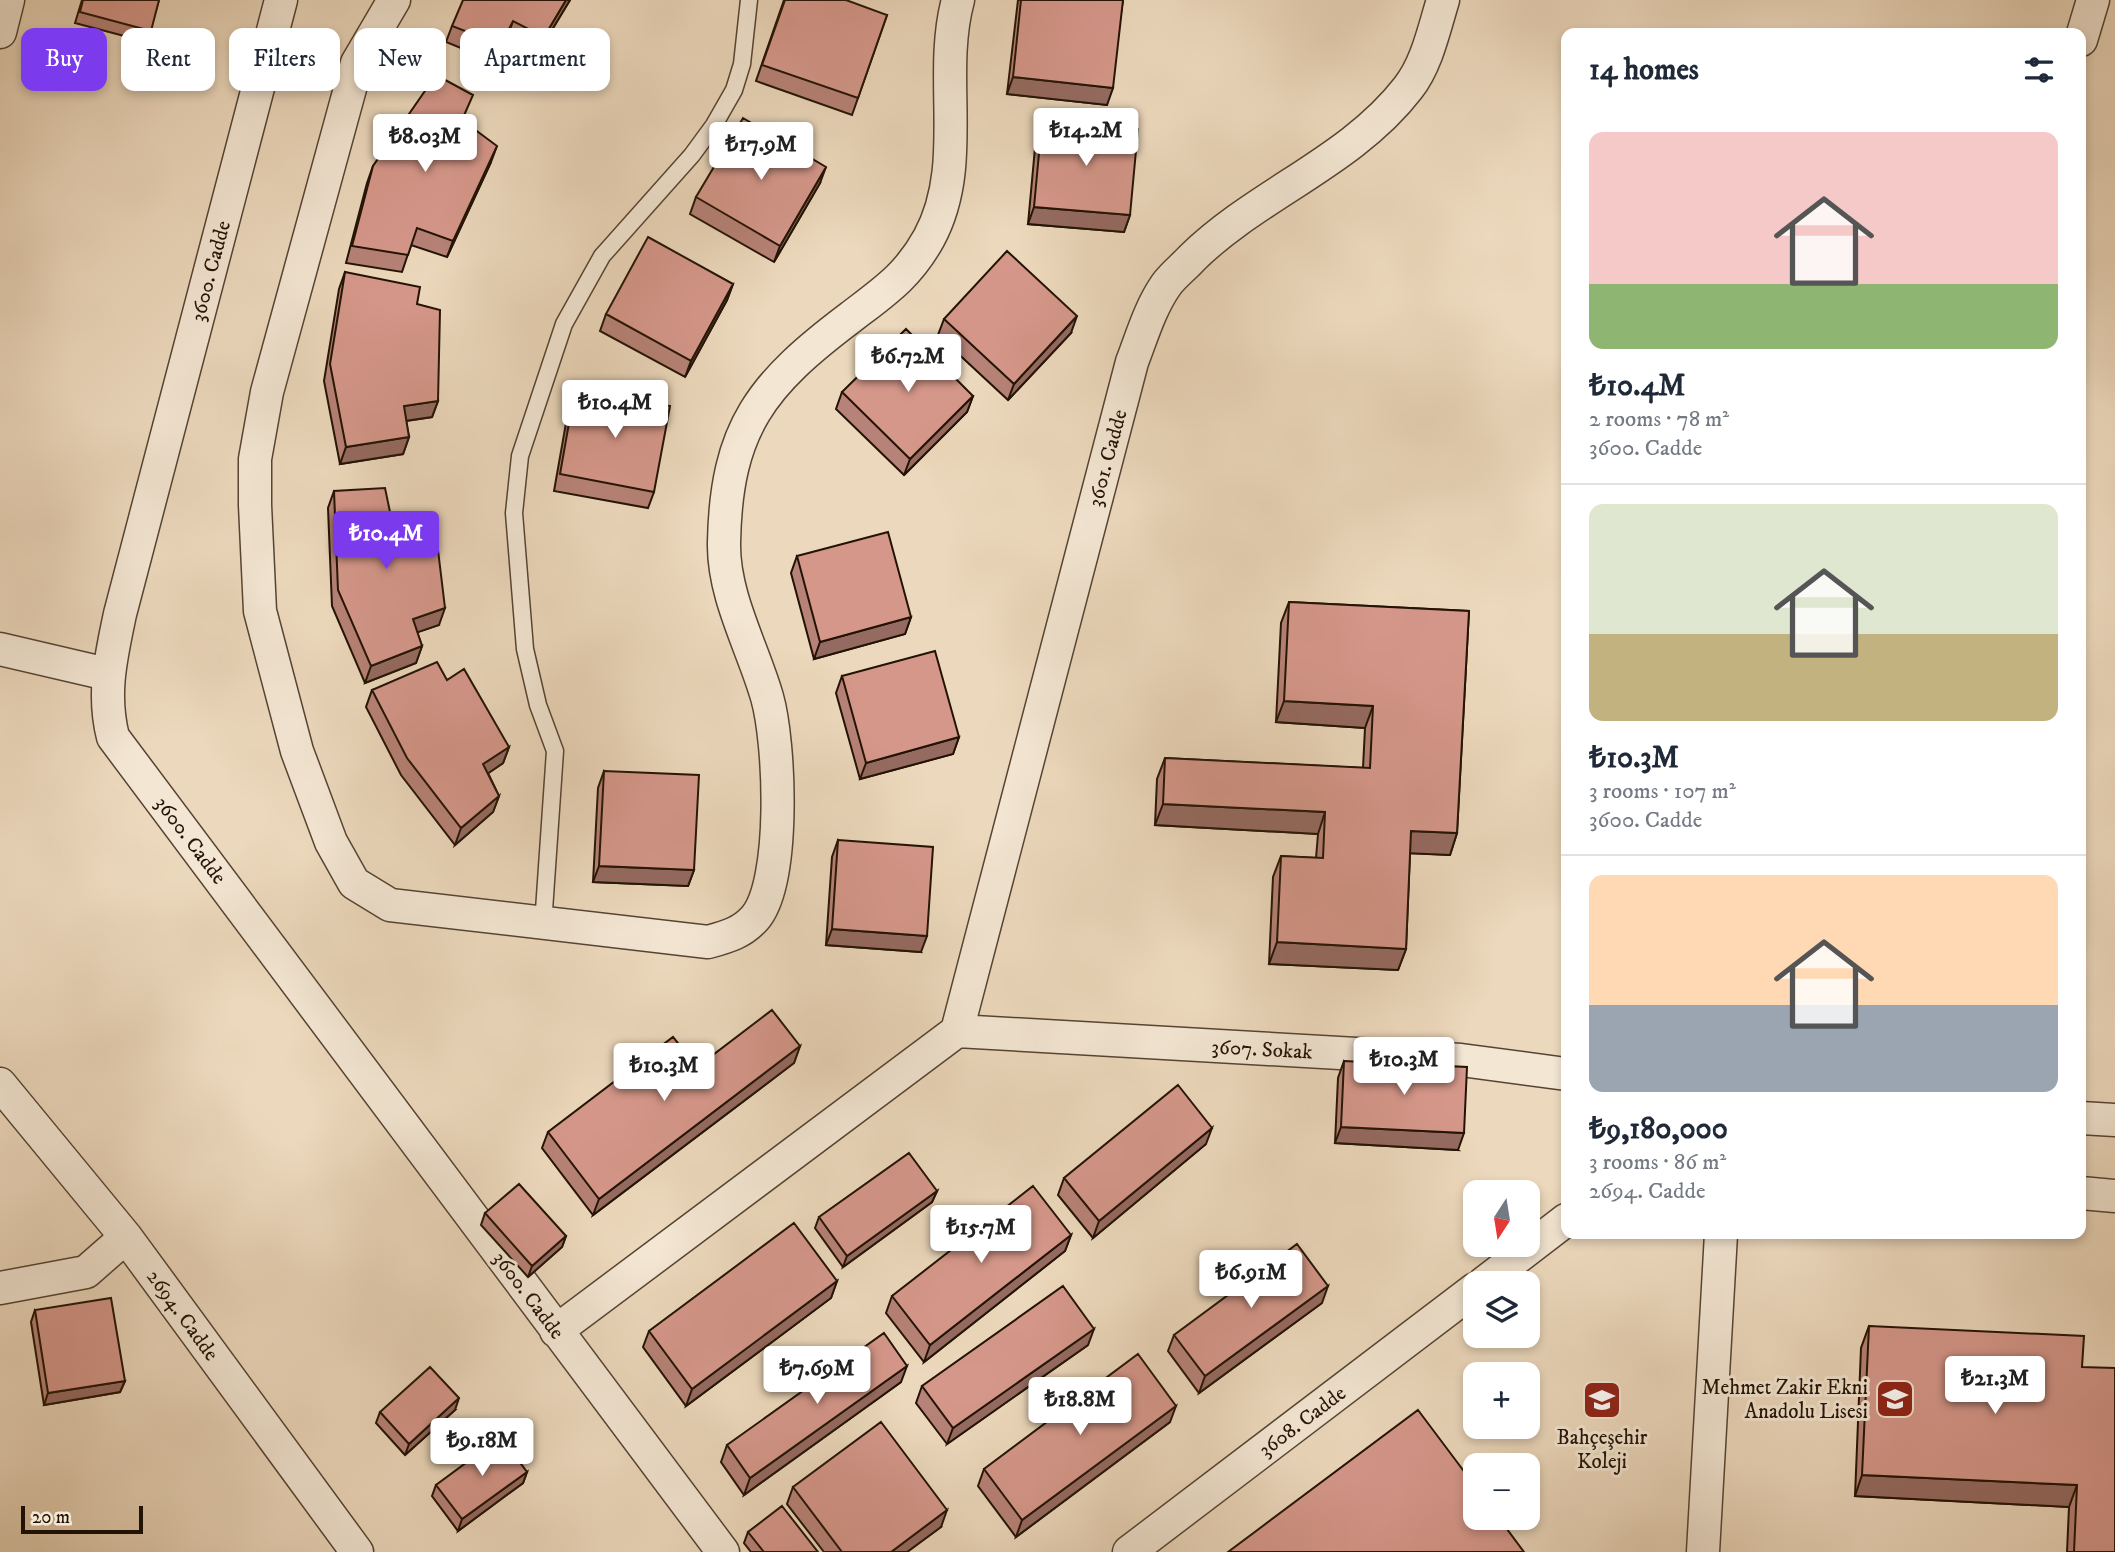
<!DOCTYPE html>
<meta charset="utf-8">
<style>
body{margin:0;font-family:"IM FELL DW Pica",serif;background:#f6f6f7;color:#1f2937;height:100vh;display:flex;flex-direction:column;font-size:26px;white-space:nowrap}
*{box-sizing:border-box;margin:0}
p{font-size:23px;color:#747a83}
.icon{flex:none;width:38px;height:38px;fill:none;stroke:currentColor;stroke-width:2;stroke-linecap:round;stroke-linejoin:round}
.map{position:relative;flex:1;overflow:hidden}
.drawer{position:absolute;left:1561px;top:28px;width:525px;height:1211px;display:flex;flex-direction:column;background:#fff;border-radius:14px;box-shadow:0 4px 10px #0003}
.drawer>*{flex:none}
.hud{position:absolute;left:21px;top:28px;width:665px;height:63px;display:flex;gap:14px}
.needle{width:46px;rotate:192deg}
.buttons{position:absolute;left:1463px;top:1180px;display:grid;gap:14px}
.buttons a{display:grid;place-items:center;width:77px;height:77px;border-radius:14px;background:#fff;box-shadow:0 4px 10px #0003;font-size:35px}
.scale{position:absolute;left:21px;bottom:18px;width:122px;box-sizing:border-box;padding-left:7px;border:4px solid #231305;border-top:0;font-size:19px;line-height:24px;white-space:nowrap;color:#231305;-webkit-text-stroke:5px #f3e6d3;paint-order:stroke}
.price{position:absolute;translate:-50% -60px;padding:0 16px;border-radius:7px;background:#fff;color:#222;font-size:23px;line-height:46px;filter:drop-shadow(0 2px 4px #0008)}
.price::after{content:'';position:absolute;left:50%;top:42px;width:21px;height:16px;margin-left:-10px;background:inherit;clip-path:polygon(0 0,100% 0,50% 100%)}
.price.selected{background:#7c3aed;color:#fff}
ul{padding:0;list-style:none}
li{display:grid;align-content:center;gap:14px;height:371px;padding:0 28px}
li+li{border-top:2px solid #e0e1e3}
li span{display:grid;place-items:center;height:217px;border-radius:14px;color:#555}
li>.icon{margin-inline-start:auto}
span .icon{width:126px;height:126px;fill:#fffc;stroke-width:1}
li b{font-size:30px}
h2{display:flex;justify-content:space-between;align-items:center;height:84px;padding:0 28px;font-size:30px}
.chip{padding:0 24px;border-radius:14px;background:#fff;box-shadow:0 4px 10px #0003;font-size:24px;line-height:63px}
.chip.selected{background:#7c3aed;color:#fff}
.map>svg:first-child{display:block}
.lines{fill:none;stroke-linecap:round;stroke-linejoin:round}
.service-casing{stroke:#543;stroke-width:19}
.minor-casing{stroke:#543;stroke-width:35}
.service{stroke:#f3e6d3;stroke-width:16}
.minor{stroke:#f3e6d3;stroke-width:32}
.wall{fill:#b78277;stroke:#231305;stroke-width:2}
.shaded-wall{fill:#956a61;stroke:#231305;stroke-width:2}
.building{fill:#d5978a;stroke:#231305;stroke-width:2}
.labels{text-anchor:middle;stroke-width:6;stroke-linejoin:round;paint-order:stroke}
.street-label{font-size:21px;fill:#231305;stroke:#f3e6d3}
.poi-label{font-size:21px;fill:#231305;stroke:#f3e6d3;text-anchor:end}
</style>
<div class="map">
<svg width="2115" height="1552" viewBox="0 0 2115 1552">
<rect width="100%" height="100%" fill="#ecd8bc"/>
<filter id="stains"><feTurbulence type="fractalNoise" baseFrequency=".00286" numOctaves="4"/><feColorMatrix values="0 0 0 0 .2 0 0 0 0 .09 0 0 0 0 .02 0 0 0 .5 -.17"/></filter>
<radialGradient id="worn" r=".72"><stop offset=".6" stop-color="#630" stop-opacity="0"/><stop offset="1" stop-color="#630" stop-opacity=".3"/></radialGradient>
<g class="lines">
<defs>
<path id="service" d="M 543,925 L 555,751 L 538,705 L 525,649 L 514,513 L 520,456 L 564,324 L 602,256 L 692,155 L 714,125 L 734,90 L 742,64 L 749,0"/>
<path id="minor" d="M 281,0 L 120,614 C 111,657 102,694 113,737 L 723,1552
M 394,0 L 357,63 L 267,392 L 255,459 L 255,505 L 260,611 L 297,751 L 331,842 L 354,883 L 390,905 L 708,942 C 726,937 742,933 755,918 C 786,882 780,742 767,697 C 753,648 723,596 724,543 C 726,427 762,384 851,317 C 885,291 908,276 929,238 C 969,165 937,77 958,0
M 0,32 L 8,0
M 2081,40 L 2093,0
M 0,649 L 107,674
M 957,1031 L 1132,362 C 1142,336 1150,308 1166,285 C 1173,275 1184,267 1192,258 C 1257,194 1351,162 1408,88 C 1427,64 1434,29 1443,0
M 957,1031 L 1461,1060 L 1566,1074
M 0,1084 L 126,1237 L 357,1552
M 2081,1118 L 2115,1120
M 2081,1193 L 2115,1196
M 1484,1283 L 1566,1220
M 0,1288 L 86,1272 L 126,1237
M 556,1331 L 957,1031
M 1129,1552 L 1475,1289
M 1703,1552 L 1721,1234"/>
</defs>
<use href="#service" class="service-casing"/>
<use href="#minor" class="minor-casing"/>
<use href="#service" class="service"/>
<use href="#minor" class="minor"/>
</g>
<path class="wall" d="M 82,0 L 159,0 L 147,42 L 75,23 Z
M 570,0 L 538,53 L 507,38 L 495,62 L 446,42 L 452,26 Z
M 784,0 L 887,15 L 852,115 L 756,81 Z
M 1018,0 L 1123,0 L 1107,105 L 1007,94 Z
M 463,121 L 491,162 L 447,257 L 411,245 L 402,272 L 346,263 L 367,183 L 373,166 Z
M 1042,121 L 1130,215 L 1124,232 L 1028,224 L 1036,137 Z
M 820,183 L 774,262 L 690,214 L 696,197 Z
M 345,272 L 417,304 L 438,401 L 432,417 L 406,421 L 409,437 L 403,454 L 340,464 L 324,381 L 339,289 Z
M 733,284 L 727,300 L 685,377 L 600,331 L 606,314 Z
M 944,319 L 1071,333 L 1008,400 L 938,335 Z
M 575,389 L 654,492 L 648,508 L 554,491 L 569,406 Z
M 842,392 L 973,396 L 967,412 L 904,475 L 836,409 Z
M 334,491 L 390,512 L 439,625 L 417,632 L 422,646 L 416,663 L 365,683 L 332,606 L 328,508 Z
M 797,556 L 911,617 L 905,634 L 814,659 L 791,573 Z
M 1289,602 L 1469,611 L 1457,833 L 1450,855 L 1410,853 L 1406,949 L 1398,970 L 1269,964 L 1273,877 L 1281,856 L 1316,858 L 1318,834 L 1155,825 L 1157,779 L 1165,758 L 1363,768 L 1365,728 L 1276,722 L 1281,623 Z
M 842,676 L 959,737 L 953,754 L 860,779 L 836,693 Z
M 447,680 L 509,747 L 503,763 L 488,773 L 499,796 L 493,812 L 455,845 L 401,775 L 366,707 L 372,690 Z
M 604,771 L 694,870 L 688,886 L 593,882 L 598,788 Z
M 838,840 L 921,952 L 826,945 L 832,857 Z
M 800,1046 L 794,1063 L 593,1215 L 542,1148 L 548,1132 L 697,1067 Z
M 1344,1061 L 1458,1150 L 1335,1143 L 1338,1078 Z
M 1206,1144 L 1093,1238 L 1058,1195 L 1064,1178 Z
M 937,1191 L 932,1202 L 843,1267 L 815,1228 L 819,1217 Z
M 485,1213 L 566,1236 L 562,1247 L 528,1277 L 481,1225 Z
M 1071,1235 L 1065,1251 L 924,1362 L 886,1313 L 892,1296 Z
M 837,1281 L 831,1298 L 686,1406 L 643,1347 L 649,1331 Z
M 1322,1303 L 1199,1393 L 1168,1351 L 1174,1335 Z
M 35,1310 L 125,1381 L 120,1392 L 44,1405 L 31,1322 Z
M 1869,1326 L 2082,1367 L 2115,1552 L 2067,1552 L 2069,1507 L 1855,1496 L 1861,1348 Z
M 1088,1345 L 947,1444 L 916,1403 L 922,1386 Z
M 901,1382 L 744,1495 L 721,1462 L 727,1445 Z
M 455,1410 L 405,1455 L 376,1423 L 380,1412 Z
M 1170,1422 L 1016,1537 L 978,1486 L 984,1469 Z
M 527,1472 L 523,1483 L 458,1531 L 432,1496 L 436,1485 Z
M 793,1487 L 941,1527 L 907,1552 L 824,1552 L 787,1504 Z
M 748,1532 L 818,1552 L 751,1552 L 744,1543 Z"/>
<path class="shaded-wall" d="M 566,0 L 570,0 L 538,53 L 544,37 Z
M 513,21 L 507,38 L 495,62 L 501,45 Z
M 1013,77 L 1113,88 L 1107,105 L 1007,94 Z
M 497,146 L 491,162 L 447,257 L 453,241 Z
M 826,167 L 820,183 L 774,262 L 780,246 Z
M 1034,207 L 1130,215 L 1124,232 L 1028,224 Z
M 733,284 L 727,300 L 685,377 L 691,361 Z
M 1077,316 L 1071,333 L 1008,400 L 1014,384 Z
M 973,396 L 967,412 L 904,475 L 910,459 Z
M 438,401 L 432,417 L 398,422 L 404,406 Z
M 409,437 L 403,454 L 340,464 L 346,447 Z
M 445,608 L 439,625 L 407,636 L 413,619 Z
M 911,617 L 905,634 L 814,659 L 820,642 Z
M 422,646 L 416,663 L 365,683 L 371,666 Z
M 1284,701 L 1373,706 L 1365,728 L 1276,722 Z
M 959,737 L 953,754 L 860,779 L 866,763 Z
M 509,747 L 503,763 L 477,781 L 483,764 Z
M 499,796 L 493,812 L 455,845 L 461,828 Z
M 1163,804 L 1325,812 L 1318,834 L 1155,825 Z
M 1411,831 L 1457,833 L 1450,855 L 1404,853 Z
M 599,866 L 694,870 L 688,886 L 593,882 Z
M 832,929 L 927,936 L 921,952 L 826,945 Z
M 1277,942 L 1406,949 L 1398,970 L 1269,964 Z
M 800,1046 L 794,1063 L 593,1215 L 599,1199 Z
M 1341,1127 L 1464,1133 L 1458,1150 L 1335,1143 Z
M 1212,1128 L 1206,1144 L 1093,1238 L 1099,1221 Z
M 937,1191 L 932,1202 L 843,1267 L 847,1256 Z
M 1071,1235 L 1065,1251 L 924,1362 L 930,1345 Z
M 566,1236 L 562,1247 L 528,1277 L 532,1266 Z
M 837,1281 L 831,1298 L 686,1406 L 692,1389 Z
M 1328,1286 L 1322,1303 L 1199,1393 L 1205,1376 Z
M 1094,1329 L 1088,1345 L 947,1444 L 953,1428 Z
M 907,1366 L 901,1382 L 744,1495 L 750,1478 Z
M 125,1381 L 120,1392 L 44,1405 L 48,1393 Z
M 459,1398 L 455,1410 L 405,1455 L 409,1444 Z
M 1176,1406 L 1170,1422 L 1016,1537 L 1022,1520 Z
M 527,1472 L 523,1483 L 458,1531 L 462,1519 Z
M 1862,1475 L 2077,1485 L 2069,1507 L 1855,1496 Z
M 947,1510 L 941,1527 L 907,1552 L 891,1552 Z"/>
<path class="building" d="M 83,0 L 159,0 L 151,31 L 80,12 Z
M 463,0 L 566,0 L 544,37 L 513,21 L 501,45 L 452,26 Z
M 785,0 L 846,0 L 887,15 L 858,98 L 762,65 Z
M 1021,0 L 1123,0 L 1113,88 L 1013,77 Z
M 436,75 L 473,95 L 462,120 L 497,146 L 453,241 L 417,228 L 408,255 L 352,246 L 373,166 Z
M 743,118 L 826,167 L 780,246 L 696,197 Z
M 1042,121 L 1138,129 L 1130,215 L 1034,207 Z
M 648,237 L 733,284 L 691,361 L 606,314 Z
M 1007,251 L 1077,316 L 1014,384 L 944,319 Z
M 345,272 L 420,287 L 417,304 L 440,310 L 438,401 L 404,406 L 409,437 L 346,447 L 330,364 Z
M 906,329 L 973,396 L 910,459 L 842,392 Z
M 575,389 L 670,406 L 654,492 L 560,474 Z
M 385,488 L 390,512 L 434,517 L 445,608 L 413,619 L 422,646 L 371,666 L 338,590 L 334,491 Z
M 888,532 L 911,617 L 820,642 L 797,556 Z
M 1289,602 L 1469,611 L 1457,833 L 1411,831 L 1406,949 L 1277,942 L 1281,856 L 1323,858 L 1325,812 L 1163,804 L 1165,758 L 1370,768 L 1373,706 L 1284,701 Z
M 935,651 L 959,737 L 866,763 L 842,676 Z
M 437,662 L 447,680 L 464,669 L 509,747 L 483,764 L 499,796 L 461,828 L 407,758 L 372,690 Z
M 604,771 L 699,775 L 694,870 L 599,866 Z
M 838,840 L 933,847 L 927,936 L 832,929 Z
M 772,1010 L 800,1046 L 599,1199 L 548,1132 L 673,1037 L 697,1067 Z
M 1344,1061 L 1467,1067 L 1464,1133 L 1341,1127 Z
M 1178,1085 L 1212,1128 L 1099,1221 L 1064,1178 Z
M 909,1153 L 937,1191 L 847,1256 L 819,1217 Z
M 519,1184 L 566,1236 L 532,1266 L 485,1213 Z
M 1033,1186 L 1071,1235 L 930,1345 L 892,1296 Z
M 794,1223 L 837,1281 L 692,1389 L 649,1331 Z
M 1297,1244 L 1328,1286 L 1205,1376 L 1174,1335 Z
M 1063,1286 L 1094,1329 L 953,1428 L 922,1386 Z
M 111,1298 L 125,1381 L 48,1393 L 35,1310 Z
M 1869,1326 L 2084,1336 L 2082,1367 L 2115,1368 L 2115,1552 L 2074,1552 L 2077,1485 L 1862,1475 Z
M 884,1333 L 907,1366 L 750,1478 L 727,1445 Z
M 1138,1354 L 1176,1406 L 1022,1520 L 984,1469 Z
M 430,1367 L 459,1398 L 409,1444 L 380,1412 Z
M 1418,1410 L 1475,1486 L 1475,1517 L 1498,1517 L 1524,1552 L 1228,1552 Z
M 881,1422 L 947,1510 L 891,1552 L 842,1552 L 793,1487 Z
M 501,1437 L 527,1472 L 462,1519 L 436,1485 Z
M 782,1506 L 818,1552 L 764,1552 L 748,1532 Z"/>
<defs>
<symbol id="school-square" viewBox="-11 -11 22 22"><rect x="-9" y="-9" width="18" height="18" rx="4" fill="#8f2418" stroke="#f3e6d3"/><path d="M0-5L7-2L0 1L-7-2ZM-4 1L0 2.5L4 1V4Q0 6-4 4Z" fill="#fff"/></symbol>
</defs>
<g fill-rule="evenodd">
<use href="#school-square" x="1873" y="1377" width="44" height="44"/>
<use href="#school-square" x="1580" y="1378" width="44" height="44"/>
</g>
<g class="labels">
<g class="street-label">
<text transform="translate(210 271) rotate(-75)" y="7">3600. Cadde</text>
<text transform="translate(1107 458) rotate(-75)" y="7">3601. Cadde</text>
<text transform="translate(191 840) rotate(53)" y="7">3600. Cadde</text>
<text transform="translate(1262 1049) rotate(3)" y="7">3607. Sokak</text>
<text transform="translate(529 1295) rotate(53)" y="7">3600. Cadde</text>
<text transform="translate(183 1315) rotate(54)" y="7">2694. Cadde</text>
<text transform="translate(1302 1421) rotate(-37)" y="7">3608. Cadde</text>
</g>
<g class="poi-label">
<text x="1868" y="1394">Mehmet Zakir Ekni<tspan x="1868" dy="24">Anadolu Lisesi</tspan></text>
<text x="1602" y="1444" text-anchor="middle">Bahçeşehir<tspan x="1602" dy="24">Koleji</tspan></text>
</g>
</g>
<rect width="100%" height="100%" filter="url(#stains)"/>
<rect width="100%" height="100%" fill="url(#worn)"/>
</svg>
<div class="buttons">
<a><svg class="needle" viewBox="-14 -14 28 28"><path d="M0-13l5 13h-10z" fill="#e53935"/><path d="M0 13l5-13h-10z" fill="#747a83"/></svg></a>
<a><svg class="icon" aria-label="layers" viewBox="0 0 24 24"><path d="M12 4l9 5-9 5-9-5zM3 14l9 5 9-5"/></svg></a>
<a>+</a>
<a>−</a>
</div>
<div class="scale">20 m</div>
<b class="price" style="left:1086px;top:168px">₺14.2M</b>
<b class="price" style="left:425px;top:174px">₺8.03M</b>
<b class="price" style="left:761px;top:182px">₺17.9M</b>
<b class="price" style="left:908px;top:394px">₺6.72M</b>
<b class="price" style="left:615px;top:440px">₺10.4M</b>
<b class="price selected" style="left:386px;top:571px">₺10.4M</b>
<b class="price" style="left:1404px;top:1097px">₺10.3M</b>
<b class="price" style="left:664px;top:1103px">₺10.3M</b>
<b class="price" style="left:981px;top:1265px">₺15.7M</b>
<b class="price" style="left:1251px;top:1310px">₺6.91M</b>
<b class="price" style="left:817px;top:1406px">₺7.69M</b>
<b class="price" style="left:1995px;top:1416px">₺21.3M</b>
<b class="price" style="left:1080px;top:1437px">₺18.8M</b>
<b class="price" style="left:482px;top:1478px">₺9.18M</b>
<div class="hud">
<a class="chip selected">Buy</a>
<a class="chip">Rent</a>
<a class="chip">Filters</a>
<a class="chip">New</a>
<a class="chip">Apartment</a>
</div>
<section class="drawer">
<h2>14 homes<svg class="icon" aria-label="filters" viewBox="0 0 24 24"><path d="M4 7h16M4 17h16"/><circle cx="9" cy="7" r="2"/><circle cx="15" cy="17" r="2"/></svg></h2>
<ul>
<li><span style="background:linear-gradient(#f6c9c9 70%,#8fb573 0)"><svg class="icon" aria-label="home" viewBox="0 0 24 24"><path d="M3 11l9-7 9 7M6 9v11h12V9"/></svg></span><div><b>₺10.4M</b><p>2 rooms · 78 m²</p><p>3600. Cadde</p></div></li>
<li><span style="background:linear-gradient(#dfe7d0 60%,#c2b280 0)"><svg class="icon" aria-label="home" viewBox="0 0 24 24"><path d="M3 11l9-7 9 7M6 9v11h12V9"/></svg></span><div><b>₺10.3M</b><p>3 rooms · 107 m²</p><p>3600. Cadde</p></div></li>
<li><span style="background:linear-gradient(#ffd9b3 60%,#9aa5b1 0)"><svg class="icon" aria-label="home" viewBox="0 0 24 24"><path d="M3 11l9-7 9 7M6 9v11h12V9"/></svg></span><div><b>₺9,180,000</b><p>3 rooms · 86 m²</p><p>2694. Cadde</p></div></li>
</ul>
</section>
</div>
